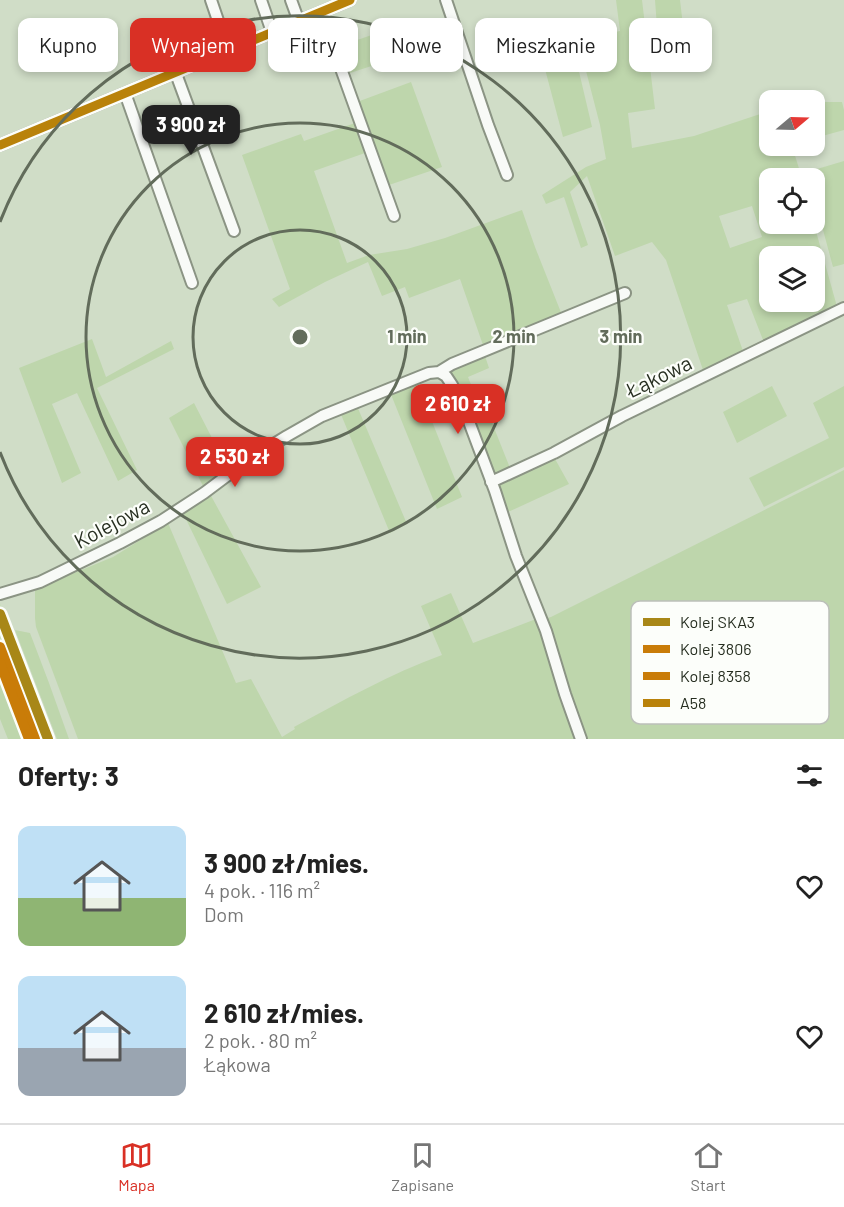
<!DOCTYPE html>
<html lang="pl">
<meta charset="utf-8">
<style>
body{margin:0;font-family:Barlow,sans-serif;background:#f2f2f2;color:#222;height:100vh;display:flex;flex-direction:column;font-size:22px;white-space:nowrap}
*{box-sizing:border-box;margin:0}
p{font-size:20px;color:#767676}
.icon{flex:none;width:33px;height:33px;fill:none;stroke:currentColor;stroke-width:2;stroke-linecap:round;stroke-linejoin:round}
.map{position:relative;height:739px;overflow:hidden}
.drawer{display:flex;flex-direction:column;background:#fff;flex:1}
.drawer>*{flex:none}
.guide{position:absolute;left:18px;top:18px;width:808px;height:54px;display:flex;gap:12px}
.needle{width:39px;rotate:71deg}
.tools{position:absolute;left:759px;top:90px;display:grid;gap:12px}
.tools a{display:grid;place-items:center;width:66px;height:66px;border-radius:12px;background:#fff;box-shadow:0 3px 9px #0003;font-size:30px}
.price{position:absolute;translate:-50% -51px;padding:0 14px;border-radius:12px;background:#d93025;color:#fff;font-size:20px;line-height:39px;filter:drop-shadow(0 2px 3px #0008)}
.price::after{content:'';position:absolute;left:50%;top:36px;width:18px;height:14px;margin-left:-9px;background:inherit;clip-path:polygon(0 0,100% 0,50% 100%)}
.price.current{background:#222;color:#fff}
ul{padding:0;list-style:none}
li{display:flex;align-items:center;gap:18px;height:150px;padding:0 18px}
li span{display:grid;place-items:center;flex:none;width:168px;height:120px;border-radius:12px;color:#555}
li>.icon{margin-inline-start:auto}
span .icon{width:72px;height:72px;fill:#fffc;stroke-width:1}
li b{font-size:26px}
h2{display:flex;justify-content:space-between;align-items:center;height:72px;padding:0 18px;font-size:26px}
.tag{padding:0 21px;border-radius:12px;background:#fff;box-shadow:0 3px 9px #0003;font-size:21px;line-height:54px}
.tag.current{background:#d93025;color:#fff}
.tabs{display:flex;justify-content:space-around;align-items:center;height:84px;border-top:2px solid #e0e0e0;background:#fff;font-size:16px;color:#767676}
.tabs a{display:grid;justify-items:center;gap:3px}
.tabs .current{color:#d93025}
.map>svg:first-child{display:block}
.built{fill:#cadebc}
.green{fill:#bed6ac;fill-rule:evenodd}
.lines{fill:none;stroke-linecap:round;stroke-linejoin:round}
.minor-casing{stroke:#8b9484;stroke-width:14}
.minor{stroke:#f8faf7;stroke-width:10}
.bus-1-casing{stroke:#fcfefa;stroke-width:14}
.bus-1{stroke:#b9820a;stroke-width:9}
.rail-1-casing{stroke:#fcfefa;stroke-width:15}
.rail-2-casing{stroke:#fcfefa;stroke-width:15}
.rail-3-casing{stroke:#fcfefa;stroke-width:15}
.rail-1{stroke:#a88717;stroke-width:10}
.rail-2{stroke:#c97c08;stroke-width:10}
.rail-3{stroke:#c97c08;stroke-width:10}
.ring{fill:none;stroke:#626c5b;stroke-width:3}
.labels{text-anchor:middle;stroke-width:4.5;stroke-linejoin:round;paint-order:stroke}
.street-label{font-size:21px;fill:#272f21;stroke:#fcfefa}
.key{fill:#fcfefa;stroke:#bcc0b9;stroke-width:1.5}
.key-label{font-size:16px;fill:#272f21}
.centre{fill:#626c5b;stroke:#fcfefa;stroke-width:3}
.ring-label{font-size:18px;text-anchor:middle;font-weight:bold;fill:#626c5b;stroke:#fcfefa;stroke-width:4.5;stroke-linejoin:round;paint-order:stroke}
</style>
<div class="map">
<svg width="844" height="739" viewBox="0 0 844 739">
<rect width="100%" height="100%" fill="#d0ddc7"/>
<path class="built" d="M 0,603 L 6,618 L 4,619 L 51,739 L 39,739 L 0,640 Z"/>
<path class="green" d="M 616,0 L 642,0 L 655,109 L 628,113 L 632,148 L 694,136 L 769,111 L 770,146 L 792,146 L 802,178 L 770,178 L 770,224 L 814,224 L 836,303 L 835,309 L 765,345 L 747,299 L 727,305 L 744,354 L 704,373 L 666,260 L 652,242 L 615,256 L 587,176 L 570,192 L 588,245 L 581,248 L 564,197 L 546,204 L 542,195 L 586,167 L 606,159 L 600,125 L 578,40 L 620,31 ZM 752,206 L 762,237 L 730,248 L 719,216 ZM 770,256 L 814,256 L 814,302 L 770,302 Z
M 655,0 L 680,0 L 686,51 L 659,54 Z
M 392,28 L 402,56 L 347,74 L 337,47 Z
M 573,46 L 592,127 L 563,137 L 541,54 Z
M 411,82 L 442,167 L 386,186 L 357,102 Z
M 815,102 L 842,102 L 844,110 L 844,130 L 815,138 Z
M 355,123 L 365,153 L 314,171 L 347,263 L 369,255 L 407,249 L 445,238 L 522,210 L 535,247 L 562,315 L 483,345 L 460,279 L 409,298 L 405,287 L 382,296 L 368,262 L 325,282 L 279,307 L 272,299 L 290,289 L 242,155 L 301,134 L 304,141 Z
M 844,161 L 844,264 L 833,267 L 815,200 L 814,178 L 808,178 L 807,172 Z
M 92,339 L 106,377 L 171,341 L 174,349 L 97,388 L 137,470 L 118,481 L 77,393 L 52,404 L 81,473 L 62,483 L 19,368 Z
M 485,356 L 489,368 L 468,377 L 476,397 L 481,395 L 510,468 L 497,476 L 491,473 L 448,371 Z
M 416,381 L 462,497 L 437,509 L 390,392 Z
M 772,386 L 787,416 L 737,443 L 723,412 Z
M 844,386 L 844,467 L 764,507 L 749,478 L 829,438 L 813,403 Z
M 194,403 L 229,471 L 204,488 L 169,418 Z
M 357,406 L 407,524 L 390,533 L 340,412 Z
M 554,457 L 569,484 L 506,513 L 497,489 L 498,483 Z
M 844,470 L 844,739 L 78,739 L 36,627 L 35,618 L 35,589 L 113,557 L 168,523 L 236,683 L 251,679 L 282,737 L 295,729 L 294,727 C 342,701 390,674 442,655 L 421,606 L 451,593 L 473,643 L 536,619 L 537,621 L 551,617 Z
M 210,494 L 261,587 L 227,604 L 183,513 Z
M 15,630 L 30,633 L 49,683 L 69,739 L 57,739 Z
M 0,644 L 37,739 L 8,739 L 0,719 Z"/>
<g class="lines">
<defs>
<path id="minor" d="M 211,0 L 228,50
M 261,0 L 272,32
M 291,0 L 299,22
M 446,0 L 488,125 L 507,175
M 321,13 L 394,216
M 175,71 L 234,231
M 125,93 L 192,283
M 0,145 L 350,0
M 439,372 L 446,376 L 452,385 L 465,411 L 495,491 L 516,556 L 546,631 L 565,694 L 581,739
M 491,482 L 554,453 L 622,416 L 844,308
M 0,594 L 40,582 L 120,543 L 161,521 L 204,493 L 248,460 L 287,436 L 322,416 L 429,373 L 439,372 L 452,364 L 625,293"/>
</defs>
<use href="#minor" class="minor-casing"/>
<use href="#minor" class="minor"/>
<defs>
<path id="bus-1" d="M 0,145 L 350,0"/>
</defs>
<use href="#bus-1" class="bus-1-casing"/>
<use href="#bus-1" class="bus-1"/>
<defs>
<path id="rail-1" d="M 0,614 L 48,739"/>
<path id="rail-2" d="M 0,647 L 35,739"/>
<path id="rail-3" d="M 0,663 L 29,739"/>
</defs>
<use href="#rail-1" class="rail-1-casing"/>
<use href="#rail-2" class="rail-2-casing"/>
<use href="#rail-3" class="rail-3-casing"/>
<use href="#rail-1" class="rail-1"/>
<use href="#rail-2" class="rail-2"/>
<use href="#rail-3" class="rail-3"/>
</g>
<g class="ring">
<circle cx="300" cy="337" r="107"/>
<circle cx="300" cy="337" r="214"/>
<path d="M0 222A321 321 0 1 1 0 452"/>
</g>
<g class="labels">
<g class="street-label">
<text transform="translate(659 377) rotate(-26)" y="7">Łąkowa</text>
<text transform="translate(112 524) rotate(-28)" y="7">Kolejowa</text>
</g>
</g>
<rect x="631" y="601" width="198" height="123" rx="9" class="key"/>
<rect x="643" y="618" width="27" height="8" fill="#a88717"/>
<rect x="643" y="645" width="27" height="8" fill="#c97c08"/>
<rect x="643" y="672" width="27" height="8" fill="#c97c08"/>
<rect x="643" y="699" width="27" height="8" fill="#b9820a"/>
<g class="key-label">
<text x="680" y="628">Kolej SKA3</text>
<text x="680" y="655">Kolej 3806</text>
<text x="680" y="682">Kolej 8358</text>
<text x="680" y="709">A58</text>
</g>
<circle cx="300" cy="337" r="9" class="centre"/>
<g class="ring-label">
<text x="407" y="343">1 min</text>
<text x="514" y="343">2 min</text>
<text x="621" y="343">3 min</text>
</g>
</svg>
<div class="tools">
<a><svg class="needle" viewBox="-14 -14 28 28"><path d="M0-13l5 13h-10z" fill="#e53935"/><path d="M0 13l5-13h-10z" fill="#767676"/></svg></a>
<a><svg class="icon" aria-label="locate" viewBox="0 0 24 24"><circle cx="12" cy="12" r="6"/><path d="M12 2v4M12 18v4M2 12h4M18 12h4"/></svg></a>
<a><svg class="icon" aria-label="layers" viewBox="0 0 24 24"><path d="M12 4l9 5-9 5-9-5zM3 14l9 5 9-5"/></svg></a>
</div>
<b class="price current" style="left:191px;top:156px">3 900 zł</b>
<b class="price" style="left:458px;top:435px">2 610 zł</b>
<b class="price" style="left:235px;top:488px">2 530 zł</b>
<div class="guide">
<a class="tag">Kupno</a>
<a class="tag current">Wynajem</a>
<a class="tag">Filtry</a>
<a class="tag">Nowe</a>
<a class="tag">Mieszkanie</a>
<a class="tag">Dom</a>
</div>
</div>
<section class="drawer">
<h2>Oferty: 3<svg class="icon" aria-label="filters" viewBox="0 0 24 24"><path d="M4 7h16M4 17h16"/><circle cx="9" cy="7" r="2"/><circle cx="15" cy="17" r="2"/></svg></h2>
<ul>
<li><span style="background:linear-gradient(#bfe0f5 60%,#8fb573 0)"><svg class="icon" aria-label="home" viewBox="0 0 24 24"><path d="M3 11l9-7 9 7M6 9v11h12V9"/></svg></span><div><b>3 900 zł/mies.</b><p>4 pok. · 116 m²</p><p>Dom</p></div><svg class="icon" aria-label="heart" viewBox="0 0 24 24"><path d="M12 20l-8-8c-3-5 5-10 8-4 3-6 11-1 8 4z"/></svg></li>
<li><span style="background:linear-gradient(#bfe0f5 60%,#9aa5b1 0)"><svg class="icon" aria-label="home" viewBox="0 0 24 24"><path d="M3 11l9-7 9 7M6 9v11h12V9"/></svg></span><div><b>2 610 zł/mies.</b><p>2 pok. · 80 m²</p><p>Łąkowa</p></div><svg class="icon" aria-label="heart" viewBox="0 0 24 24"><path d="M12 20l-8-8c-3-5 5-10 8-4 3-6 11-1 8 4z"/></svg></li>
</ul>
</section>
<nav class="tabs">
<a class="current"><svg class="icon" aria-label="map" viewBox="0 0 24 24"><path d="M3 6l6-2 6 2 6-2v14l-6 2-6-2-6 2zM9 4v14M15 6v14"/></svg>Mapa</a>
<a><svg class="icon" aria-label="saved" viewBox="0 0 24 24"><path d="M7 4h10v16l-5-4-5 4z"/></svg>Zapisane</a>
<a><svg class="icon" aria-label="home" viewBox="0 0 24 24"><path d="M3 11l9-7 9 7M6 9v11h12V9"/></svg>Start</a>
</nav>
